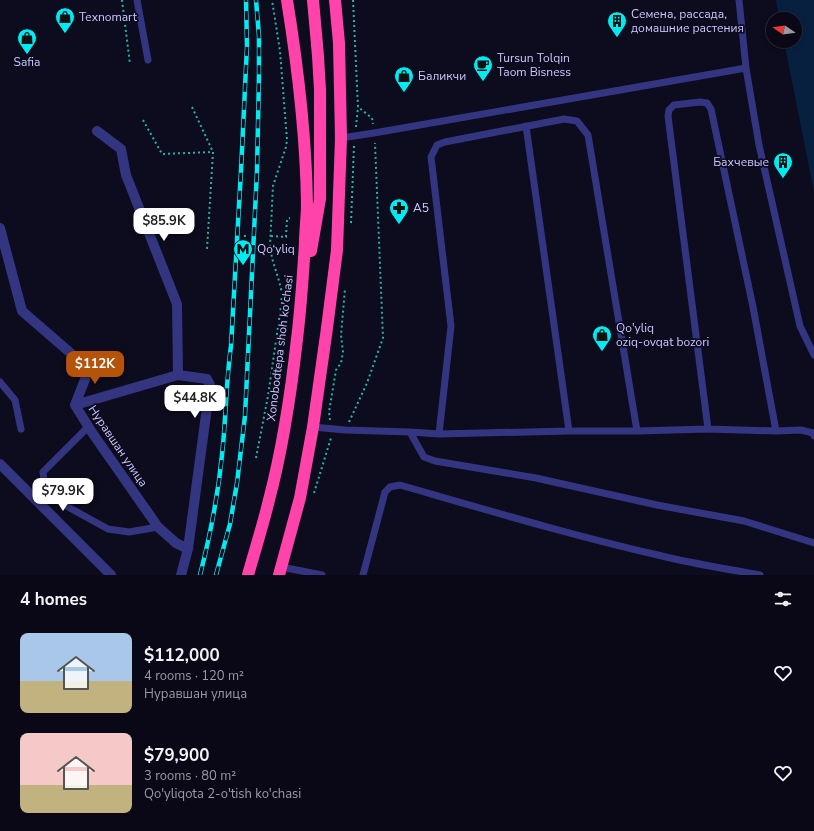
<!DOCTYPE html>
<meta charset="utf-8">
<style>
body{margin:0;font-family:"Nunito Sans",sans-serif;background:#181623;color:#f1f3f6;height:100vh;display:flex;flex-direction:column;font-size:15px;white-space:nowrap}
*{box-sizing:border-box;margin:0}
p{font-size:13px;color:#999aa1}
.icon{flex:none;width:22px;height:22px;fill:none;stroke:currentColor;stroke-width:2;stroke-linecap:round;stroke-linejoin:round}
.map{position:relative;height:575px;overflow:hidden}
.details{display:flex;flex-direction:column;background:#0a0816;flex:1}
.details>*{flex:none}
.needle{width:26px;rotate:283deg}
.buttons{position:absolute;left:766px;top:12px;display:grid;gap:8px}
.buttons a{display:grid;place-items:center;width:36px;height:36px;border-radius:50%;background:#0a0816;box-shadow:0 2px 6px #0003,0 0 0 1px #2a2935;font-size:20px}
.price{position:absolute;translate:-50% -34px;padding:0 9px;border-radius:8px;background:#fff;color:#222;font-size:13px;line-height:26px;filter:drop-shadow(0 1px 2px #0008)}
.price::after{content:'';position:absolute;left:50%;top:24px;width:12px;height:9px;margin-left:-6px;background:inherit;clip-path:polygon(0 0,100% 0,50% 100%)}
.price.selected{background:#b45309;color:#fff}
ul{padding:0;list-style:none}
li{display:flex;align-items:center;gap:12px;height:100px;padding:0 20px}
li span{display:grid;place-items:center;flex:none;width:112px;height:80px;border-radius:8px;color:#555}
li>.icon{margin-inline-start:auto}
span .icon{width:48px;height:48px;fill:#fffc;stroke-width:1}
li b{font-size:17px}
h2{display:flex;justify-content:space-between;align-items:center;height:48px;padding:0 20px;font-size:17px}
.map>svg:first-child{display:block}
.water{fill:#082040}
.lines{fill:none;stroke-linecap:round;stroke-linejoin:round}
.path{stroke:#26b5a3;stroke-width:2;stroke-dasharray:2 3;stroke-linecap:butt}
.lane{stroke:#333580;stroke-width:7}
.street{stroke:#333580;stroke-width:10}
.highway{stroke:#ff43aa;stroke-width:12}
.rail-casing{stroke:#00ecf3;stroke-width:4.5}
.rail{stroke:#0d0b1e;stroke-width:3;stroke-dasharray:9;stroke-linecap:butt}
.labels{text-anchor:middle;stroke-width:3.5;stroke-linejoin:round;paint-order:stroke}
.poi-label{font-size:12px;fill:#cbc8ff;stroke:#0d0b1e;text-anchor:start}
.street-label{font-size:12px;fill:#cbc8ff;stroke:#0d0b1e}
</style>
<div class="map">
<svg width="814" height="575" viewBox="0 0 814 575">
<rect width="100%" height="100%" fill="#0d0b1e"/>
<path class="water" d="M 776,0 L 814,0 L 814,192 L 784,41 L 795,41 L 795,19 L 779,19 Z"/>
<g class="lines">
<path class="path" d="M 122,0 L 130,64
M 353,0 L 358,107 L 372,118 L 373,124
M 192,107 L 213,152
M 143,120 L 162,154 L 213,152 L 207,249
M 356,127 L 358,107
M 351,223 L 354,145
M 271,236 L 286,237 L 287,219 L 290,218
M 244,252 L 245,234
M 330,420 L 329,412 L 336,370 L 341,363 L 343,352 L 341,335 L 345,289
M 349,422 L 367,383 L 383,338 L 375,143
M 256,458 L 268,396 L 281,306 L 282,293 L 279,281 L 272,258 L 270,246 L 273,186 L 286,147 L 287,140 L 280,51 L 272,0
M 314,493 L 331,438"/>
<path class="lane" d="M 137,0 L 148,60
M 739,0 L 746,68 L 759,145 L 800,326 L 814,355
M 526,126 L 569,431
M 341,138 L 374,133 L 746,68
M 0,382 L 15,400 L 21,429
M 88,427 L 43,472 L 45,489 L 68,507 L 108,529 L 129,532 L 158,527
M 313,427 L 345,430 L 410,432 L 424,457 L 435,461 L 536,478 L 657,505 L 744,521 L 814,543
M 708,429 L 668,116 L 669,110 L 674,105 L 700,102 L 707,103 L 711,109 L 753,307 L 776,431
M 410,432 L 439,434 L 569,431 L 637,431 L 708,429 L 776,431 L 801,430 L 813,433 L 814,436
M 439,434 L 451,326 L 431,157 L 437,145 L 445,142 L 564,119 L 577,121 L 588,135 L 637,431
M 281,567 L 322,575
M 363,575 L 385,492 L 390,487 L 400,485 C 487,510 574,536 662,556 C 694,564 728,569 760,575"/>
<path class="street" d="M 97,131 L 121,149 L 126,175 L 177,304 L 178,375
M 0,228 L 22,311 L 89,369 L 75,405 L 91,431 L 158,527 L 176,543 L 188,549
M 75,405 L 178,375 L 207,379 L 210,385 L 188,549 L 181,575
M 0,464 L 111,575"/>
<path class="highway" d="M 311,251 L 320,199 L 320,90 L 318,56 L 313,0
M 248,575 C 255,550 263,525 269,500 C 283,447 291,393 297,339 C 301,307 303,275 305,243 C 305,230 307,217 307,204 C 306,135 298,68 287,0
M 279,575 L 300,498 L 313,427 L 327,328 L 337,250 L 341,138 L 339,43 L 335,0"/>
<defs>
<path id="rail" d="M 200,575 C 210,536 218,496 222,455 C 226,419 226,382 231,346 L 241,171 L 247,46 L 246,0
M 216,575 L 230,524 L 237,483 L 245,416 L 257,171 L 259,76 L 259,36 L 256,0"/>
</defs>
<use href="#rail" class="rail-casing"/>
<use href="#rail" class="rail"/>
</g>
<defs>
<symbol id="shop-pin" viewBox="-11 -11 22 30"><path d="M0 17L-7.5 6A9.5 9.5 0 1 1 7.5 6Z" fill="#00ecf3" stroke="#0d0b1e"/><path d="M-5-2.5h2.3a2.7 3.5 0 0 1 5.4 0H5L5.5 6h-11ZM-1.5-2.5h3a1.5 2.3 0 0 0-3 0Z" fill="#111"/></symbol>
<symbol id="building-pin" viewBox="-11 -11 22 30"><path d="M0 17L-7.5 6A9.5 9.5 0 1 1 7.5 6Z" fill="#00ecf3" stroke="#0d0b1e"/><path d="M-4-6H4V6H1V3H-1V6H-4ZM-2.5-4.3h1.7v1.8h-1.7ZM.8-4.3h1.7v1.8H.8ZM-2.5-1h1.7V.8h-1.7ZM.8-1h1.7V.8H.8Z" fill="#111"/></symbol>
<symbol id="cafe-pin" viewBox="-11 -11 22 30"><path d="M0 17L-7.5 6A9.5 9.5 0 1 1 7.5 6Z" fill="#00ecf3" stroke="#0d0b1e"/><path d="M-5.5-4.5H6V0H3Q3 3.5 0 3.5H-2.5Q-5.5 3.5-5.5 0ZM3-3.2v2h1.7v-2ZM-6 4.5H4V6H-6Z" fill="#111"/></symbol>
<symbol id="pharmacy-pin" viewBox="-11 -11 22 30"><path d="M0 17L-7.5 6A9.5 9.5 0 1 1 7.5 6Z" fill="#00ecf3" stroke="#0d0b1e"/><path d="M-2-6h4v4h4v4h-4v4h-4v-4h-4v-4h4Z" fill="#111"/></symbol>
<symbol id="metro-pin" viewBox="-11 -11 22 30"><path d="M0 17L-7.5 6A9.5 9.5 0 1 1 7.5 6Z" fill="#00ecf3" stroke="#0d0b1e"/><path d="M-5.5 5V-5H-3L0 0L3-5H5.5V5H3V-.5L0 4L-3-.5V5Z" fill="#111"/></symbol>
</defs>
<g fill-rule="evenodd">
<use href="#shop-pin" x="54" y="6" width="22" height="30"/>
<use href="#building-pin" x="606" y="10" width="22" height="30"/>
<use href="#shop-pin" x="16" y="27" width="22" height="30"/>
<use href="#cafe-pin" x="472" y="54" width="22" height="30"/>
<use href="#shop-pin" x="393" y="65" width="22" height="30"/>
<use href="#building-pin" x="772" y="151" width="22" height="30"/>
<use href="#pharmacy-pin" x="388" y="197" width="22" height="30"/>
<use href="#metro-pin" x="232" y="238" width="22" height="30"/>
<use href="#shop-pin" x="591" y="324" width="22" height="30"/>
</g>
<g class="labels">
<g class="poi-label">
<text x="631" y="18">Семена, рассада,<tspan x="631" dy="14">домашние растения</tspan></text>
<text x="79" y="21">Texnomart</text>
<text x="497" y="62">Tursun Tolqin<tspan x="497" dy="14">Taom Bisness</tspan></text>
<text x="27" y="66" text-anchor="middle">Safia</text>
<text x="418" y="80">Баликчи</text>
<text x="769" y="166" text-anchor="end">Бахчевые</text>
<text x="413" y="212">А5</text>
<text x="257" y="253">Qo‘yliq</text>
<text x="616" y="332">Qo'yliq<tspan x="616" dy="14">oziq-ovqat bozori</tspan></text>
</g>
<g class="street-label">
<text transform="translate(280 348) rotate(-83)" y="4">Xonobodtepa shoh ko'chasi</text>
<text transform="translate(118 446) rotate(56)" y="4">Нуравшан улица</text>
</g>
</g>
</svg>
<div class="buttons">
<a><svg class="needle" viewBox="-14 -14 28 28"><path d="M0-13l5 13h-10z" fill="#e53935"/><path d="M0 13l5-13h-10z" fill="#999aa1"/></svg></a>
</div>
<b class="price" style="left:164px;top:242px">$85.9K</b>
<b class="price selected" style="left:95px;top:385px">$112K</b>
<b class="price" style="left:195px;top:419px">$44.8K</b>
<b class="price" style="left:63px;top:512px">$79.9K</b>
</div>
<section class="details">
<h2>4 homes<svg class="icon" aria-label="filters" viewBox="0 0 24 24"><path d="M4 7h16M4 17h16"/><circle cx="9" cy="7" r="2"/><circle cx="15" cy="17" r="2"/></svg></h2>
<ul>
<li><span style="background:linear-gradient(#a9c7e8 60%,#c2b280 0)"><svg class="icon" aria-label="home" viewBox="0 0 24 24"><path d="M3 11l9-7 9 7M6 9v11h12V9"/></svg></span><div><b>$112,000</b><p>4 rooms · 120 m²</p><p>Нуравшан улица</p></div><svg class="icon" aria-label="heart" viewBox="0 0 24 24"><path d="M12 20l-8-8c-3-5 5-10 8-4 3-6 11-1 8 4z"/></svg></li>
<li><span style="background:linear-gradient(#f6c9c9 65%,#c2b280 0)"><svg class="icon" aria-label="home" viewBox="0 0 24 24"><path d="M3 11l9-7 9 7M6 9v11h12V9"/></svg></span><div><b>$79,900</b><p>3 rooms · 80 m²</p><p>Qo'yliqota 2-o'tish ko'chasi</p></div><svg class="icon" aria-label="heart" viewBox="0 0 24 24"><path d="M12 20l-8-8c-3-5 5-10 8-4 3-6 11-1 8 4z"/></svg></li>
</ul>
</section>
